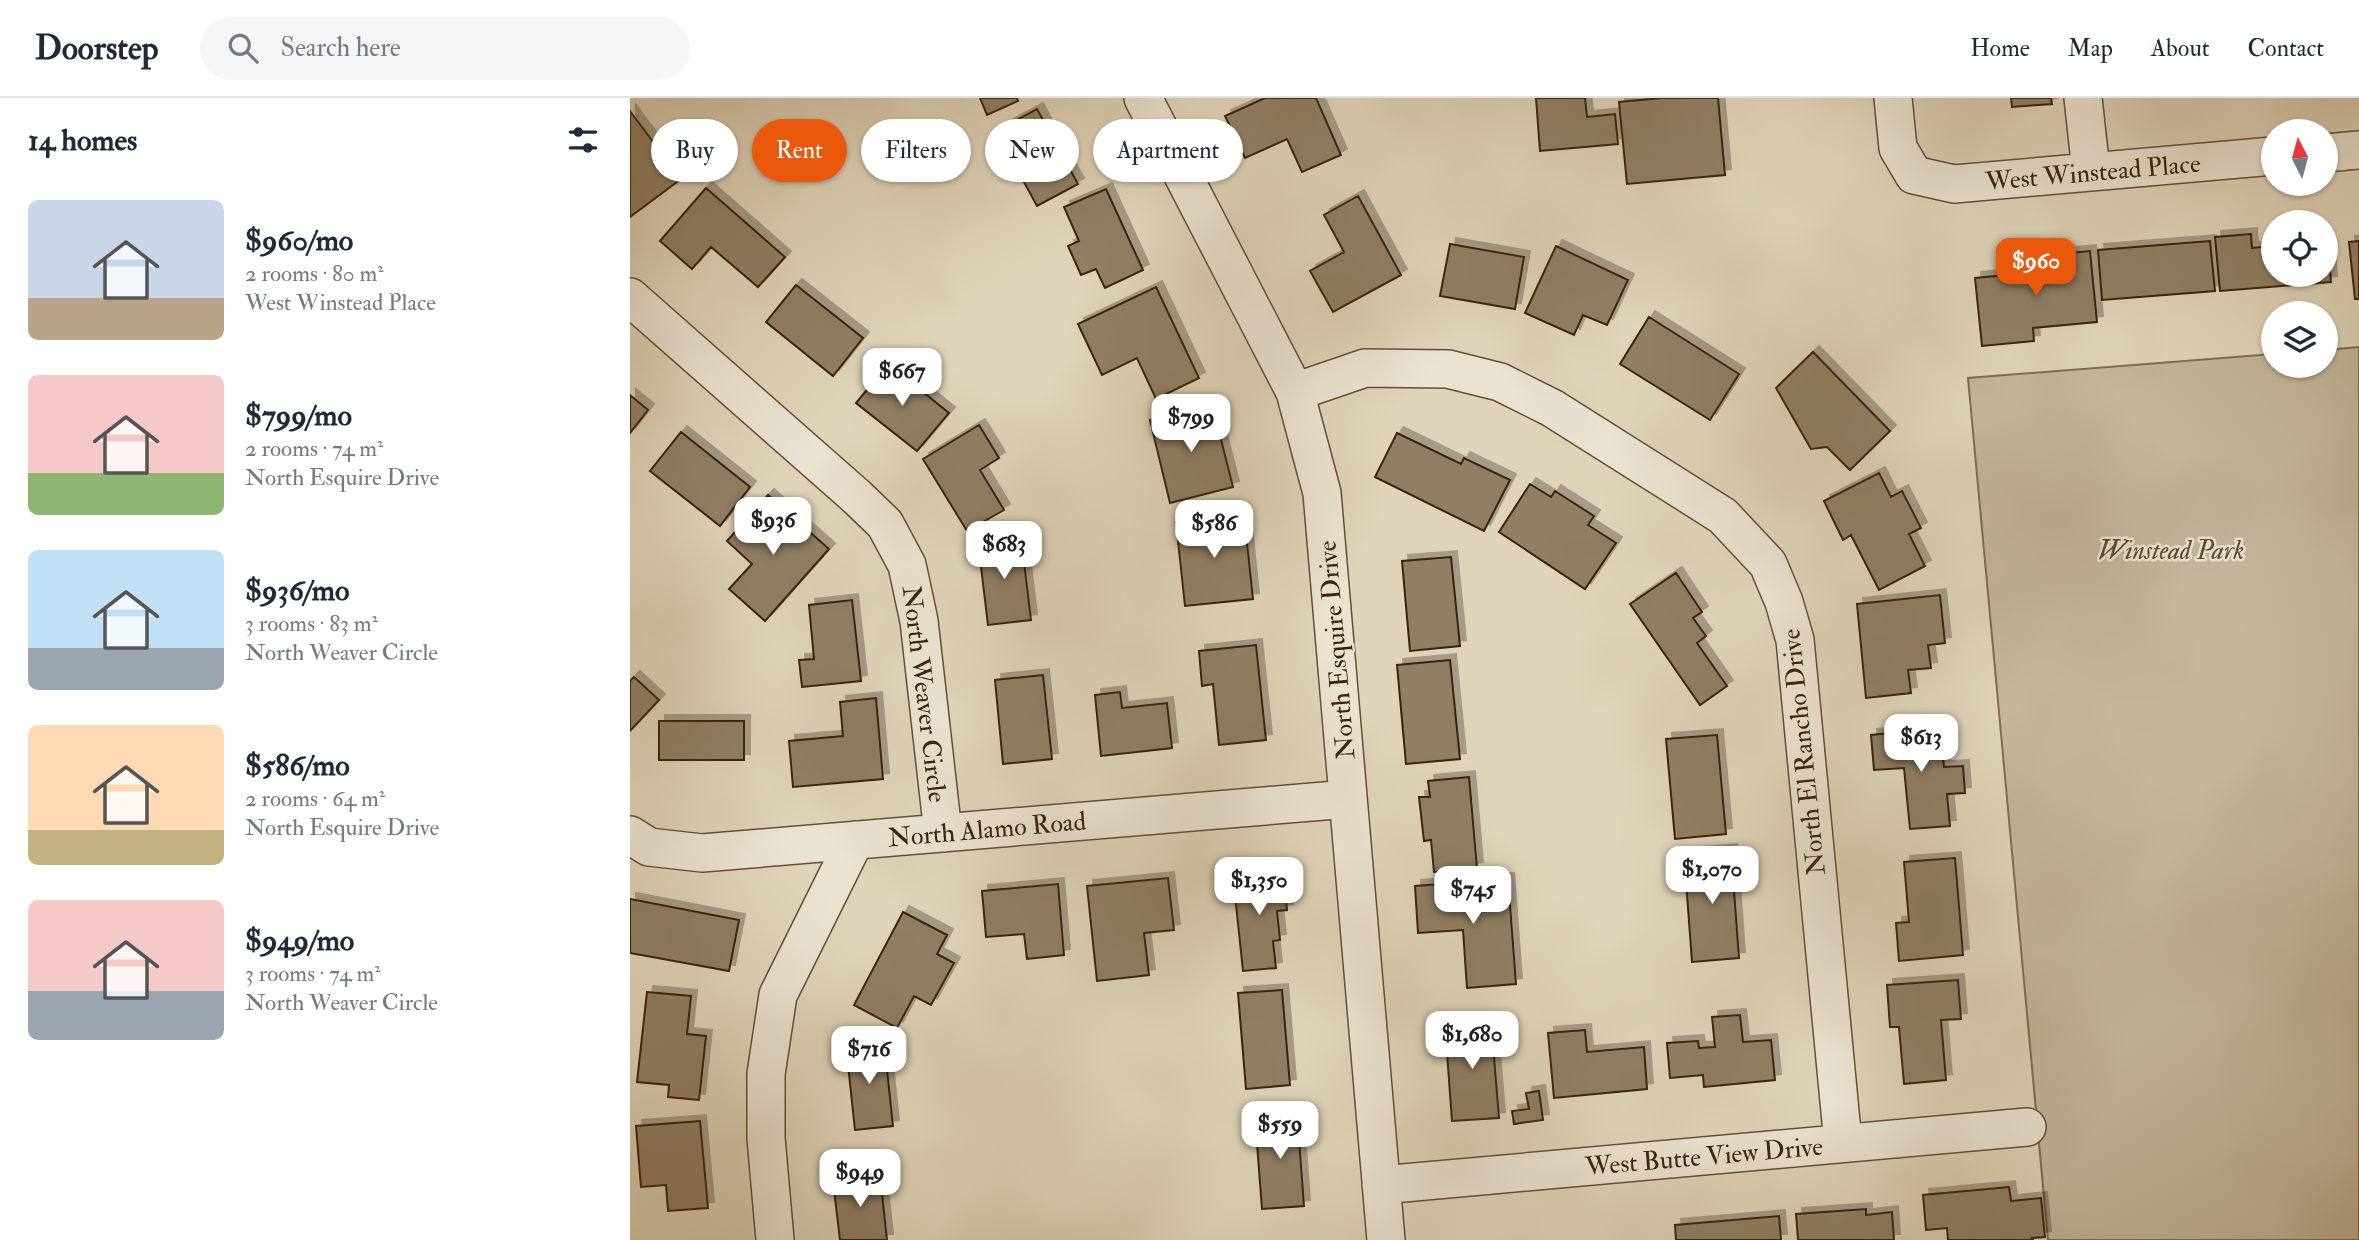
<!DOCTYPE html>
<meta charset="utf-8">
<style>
body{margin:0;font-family:"IM FELL Double Pica",serif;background:#f6f6f7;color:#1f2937;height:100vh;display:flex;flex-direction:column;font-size:26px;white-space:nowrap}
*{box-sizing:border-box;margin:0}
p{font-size:23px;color:#747a83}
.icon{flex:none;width:38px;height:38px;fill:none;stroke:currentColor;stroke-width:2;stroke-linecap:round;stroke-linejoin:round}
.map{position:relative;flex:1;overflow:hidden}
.sheet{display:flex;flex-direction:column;background:#fff;width:630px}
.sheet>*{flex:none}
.banner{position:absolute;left:21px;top:21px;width:665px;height:63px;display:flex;gap:14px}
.needle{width:46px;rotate:354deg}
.controls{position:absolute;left:1631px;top:21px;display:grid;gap:14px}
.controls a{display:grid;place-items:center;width:77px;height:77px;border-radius:50%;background:#fff;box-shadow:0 2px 5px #0004;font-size:35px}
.price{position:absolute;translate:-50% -60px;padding:0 16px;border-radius:14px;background:#fff;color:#222;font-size:23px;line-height:46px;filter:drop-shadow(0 2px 4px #0008)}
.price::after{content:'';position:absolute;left:50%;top:42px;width:21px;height:16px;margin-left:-10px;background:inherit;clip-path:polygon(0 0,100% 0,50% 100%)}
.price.active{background:#ea580c;color:#fff}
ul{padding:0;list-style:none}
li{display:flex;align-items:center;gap:21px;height:175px;padding:0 28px}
li span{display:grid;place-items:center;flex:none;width:196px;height:140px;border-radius:10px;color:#555}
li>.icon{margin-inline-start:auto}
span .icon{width:84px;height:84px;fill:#fffc;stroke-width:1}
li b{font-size:30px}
h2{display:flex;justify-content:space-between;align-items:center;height:84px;padding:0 28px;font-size:30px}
.pill{padding:0 24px;border-radius:32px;background:#fff;box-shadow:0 2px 5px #0004;font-size:24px;line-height:63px}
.pill.active{background:#ea580c;color:#fff}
header{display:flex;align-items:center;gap:42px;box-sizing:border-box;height:98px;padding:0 35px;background:#fff;border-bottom:2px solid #e0e1e3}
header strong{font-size:33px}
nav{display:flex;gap:38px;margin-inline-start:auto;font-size:24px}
.search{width:490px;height:63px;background:#f6f6f7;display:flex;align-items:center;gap:18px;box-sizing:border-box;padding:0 24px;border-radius:38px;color:#747a83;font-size:26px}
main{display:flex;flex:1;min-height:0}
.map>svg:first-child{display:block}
.green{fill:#c3b69b;stroke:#7f6c52;stroke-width:2}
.building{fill:#907f65;stroke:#3b2309;stroke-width:2;filter:url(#shadow)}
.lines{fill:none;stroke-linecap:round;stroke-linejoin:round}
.minor-casing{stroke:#644f35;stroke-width:40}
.minor{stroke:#eae3d2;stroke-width:37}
.labels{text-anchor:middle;stroke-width:5;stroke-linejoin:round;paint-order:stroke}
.street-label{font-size:26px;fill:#3b2309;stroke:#eae3d2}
.park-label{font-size:26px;font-style:italic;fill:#5d482e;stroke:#eae3d2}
</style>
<header>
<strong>Doorstep</strong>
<div class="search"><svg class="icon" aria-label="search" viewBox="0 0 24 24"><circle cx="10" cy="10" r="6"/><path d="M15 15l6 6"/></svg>Search here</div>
<nav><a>Home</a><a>Map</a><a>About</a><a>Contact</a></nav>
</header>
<main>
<section class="sheet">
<h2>14 homes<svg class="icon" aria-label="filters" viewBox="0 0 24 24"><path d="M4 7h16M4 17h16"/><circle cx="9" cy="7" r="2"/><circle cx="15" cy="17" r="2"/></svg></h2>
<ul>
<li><span style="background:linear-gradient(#c9d6e8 70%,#b9a48a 0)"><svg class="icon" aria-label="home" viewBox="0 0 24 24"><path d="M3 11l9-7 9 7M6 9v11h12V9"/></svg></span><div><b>$960/mo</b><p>2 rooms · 80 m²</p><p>West Winstead Place</p></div></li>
<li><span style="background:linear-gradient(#f6c9c9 70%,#8fb573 0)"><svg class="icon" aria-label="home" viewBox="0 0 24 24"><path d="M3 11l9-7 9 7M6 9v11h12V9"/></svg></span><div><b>$799/mo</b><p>2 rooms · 74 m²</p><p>North Esquire Drive</p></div></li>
<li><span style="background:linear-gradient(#bfe0f5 70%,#9aa5b1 0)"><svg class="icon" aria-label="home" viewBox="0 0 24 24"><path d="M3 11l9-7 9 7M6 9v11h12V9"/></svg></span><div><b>$936/mo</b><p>3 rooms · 83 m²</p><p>North Weaver Circle</p></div></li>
<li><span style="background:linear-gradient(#ffd9b3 75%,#c2b280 0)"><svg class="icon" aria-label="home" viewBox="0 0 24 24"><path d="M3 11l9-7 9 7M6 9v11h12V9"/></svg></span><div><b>$586/mo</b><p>2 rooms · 64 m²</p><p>North Esquire Drive</p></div></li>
<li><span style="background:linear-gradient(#f6c9c9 65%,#9aa5b1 0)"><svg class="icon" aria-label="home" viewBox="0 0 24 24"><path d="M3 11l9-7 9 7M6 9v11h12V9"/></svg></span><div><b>$949/mo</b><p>3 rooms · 74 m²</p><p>North Weaver Circle</p></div></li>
</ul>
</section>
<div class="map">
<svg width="1729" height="1142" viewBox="0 0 1729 1142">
<defs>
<filter id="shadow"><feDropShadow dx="6" dy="-6" stdDeviation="0" flood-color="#0004"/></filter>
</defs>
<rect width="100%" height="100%" fill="#dfd4b9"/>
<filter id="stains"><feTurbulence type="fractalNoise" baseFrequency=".00286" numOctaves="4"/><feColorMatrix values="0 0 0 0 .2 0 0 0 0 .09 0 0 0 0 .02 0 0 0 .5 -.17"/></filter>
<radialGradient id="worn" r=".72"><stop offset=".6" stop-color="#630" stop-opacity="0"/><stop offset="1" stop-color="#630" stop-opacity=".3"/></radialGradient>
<path class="green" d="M 1729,249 L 1729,1142 L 1418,1142 L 1338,280 L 1643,256 L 1643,268 L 1696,268 L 1696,252 Z"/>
<path class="building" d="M 350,0 L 387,0 L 388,3 L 357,17 Z
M 635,0 L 686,0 L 711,57 L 672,74 L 657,41 L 615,60 L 595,18 Z
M 906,0 L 955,0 L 957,19 L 985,16 L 988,46 L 910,53 Z
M 1032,0 L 1088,0 L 1095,77 L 997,86 L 989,4 Z
M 1381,0 L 1421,0 L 1422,6 L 1382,9 Z
M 407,11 L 448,86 L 407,108 L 366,33 Z
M 0,13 L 51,81 L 0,119 Z
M 76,90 L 155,159 L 128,189 L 81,149 L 62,171 L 30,143 Z
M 476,91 L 513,172 L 475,190 L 466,171 L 451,177 L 438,148 L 449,143 L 434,109 Z
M 728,98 L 771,177 L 703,214 L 680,173 L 714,154 L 694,117 Z
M 1621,136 L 1622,150 L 1643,148 L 1643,177 L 1696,177 L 1696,143 L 1698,143 L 1701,184 L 1590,193 L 1585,139 Z
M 1580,143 L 1585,193 L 1472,202 L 1468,152 Z
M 1729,143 L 1729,201 L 1725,201 L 1719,144 Z
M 820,146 L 894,159 L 885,211 L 810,198 Z
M 926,148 L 998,182 L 977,227 L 953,217 L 944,237 L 895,215 Z
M 1460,153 L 1467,224 L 1403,230 L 1404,243 L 1352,248 L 1345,180 L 1387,176 L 1386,160 Z
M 166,187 L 233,240 L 203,278 L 136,224 Z
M 526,189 L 569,280 L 526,301 L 507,260 L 472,277 L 448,226 Z
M 1019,219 L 1109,276 L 1080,322 L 990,266 Z
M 1183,254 L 1260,333 L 1220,372 L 1197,349 L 1181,351 L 1146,290 Z
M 258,266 L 319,315 L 287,353 L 226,305 Z
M 0,297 L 18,312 L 0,335 Z
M 582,306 L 603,389 L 540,405 L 520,322 Z
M 349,327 L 369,360 L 350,372 L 374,412 L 337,433 L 293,361 Z
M 51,334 L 120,389 L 90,428 L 20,373 Z
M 767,335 L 831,366 L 834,360 L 880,382 L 854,433 L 745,379 Z
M 1249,375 L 1261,399 L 1272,393 L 1291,430 L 1279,436 L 1295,468 L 1249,492 L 1221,437 L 1213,442 L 1194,403 Z
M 900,386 L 921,399 L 925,393 L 964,418 L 958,427 L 986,445 L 955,491 L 869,434 Z
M 138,397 L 199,451 L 135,523 L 99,491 L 122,466 L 97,443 Z
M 614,417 L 623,501 L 555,508 L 546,424 Z
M 391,439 L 401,522 L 358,527 L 348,444 Z
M 821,459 L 830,548 L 780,553 L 772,463 Z
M 1046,475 L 1072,514 L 1063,520 L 1076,538 L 1067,545 L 1097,588 L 1070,607 L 1000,506 Z
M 1310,497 L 1315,545 L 1298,547 L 1301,570 L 1278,572 L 1281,595 L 1236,600 L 1227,506 Z
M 222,502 L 231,583 L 172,589 L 169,562 L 184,561 L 179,507 Z
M 626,547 L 636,642 L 589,647 L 583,586 L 572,588 L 569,553 Z
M 820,562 L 830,661 L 776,666 L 767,567 Z
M 413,577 L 422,661 L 373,666 L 365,582 Z
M 4,579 L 29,602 L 0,633 L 0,583 Z
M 490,594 L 492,610 L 537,605 L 542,650 L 471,658 L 465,597 Z
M 246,600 L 253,681 L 163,689 L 159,643 L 213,638 L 210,604 Z
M 29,623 L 114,623 L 114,662 L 29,662 Z
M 1310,630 L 1314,669 L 1333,668 L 1335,695 L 1317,696 L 1320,728 L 1280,731 L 1274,670 L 1244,672 L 1241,637 Z
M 1087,637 L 1096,736 L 1045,741 L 1036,641 Z
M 839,679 L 847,770 L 804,774 L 801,742 L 794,743 L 789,699 L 800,699 L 798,683 Z
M 1101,752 L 1109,860 L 1062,864 L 1054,756 Z
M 1325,760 L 1333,857 L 1269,863 L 1266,825 L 1279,824 L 1274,764 Z
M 653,772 L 657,812 L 647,813 L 650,842 L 643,843 L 646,870 L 613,873 L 603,778 Z
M 538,780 L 544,832 L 514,835 L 519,877 L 467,883 L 457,788 Z
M 878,781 L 886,886 L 837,890 L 833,832 L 788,835 L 785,788 Z
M 428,786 L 434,857 L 397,861 L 394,836 L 356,839 L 352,793 Z
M 0,801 L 109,822 L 99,873 L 0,855 Z
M 273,814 L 317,837 L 307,856 L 324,865 L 301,907 L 284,898 L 267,930 L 224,907 Z
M 1328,882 L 1331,921 L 1311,922 L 1316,982 L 1274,986 L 1269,929 L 1260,929 L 1257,887 Z
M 652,892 L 660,987 L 616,991 L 608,895 Z
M 17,894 L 61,898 L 57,936 L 76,938 L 69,1002 L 38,999 L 39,987 L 7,984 Z
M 1110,917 L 1113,944 L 1141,942 L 1145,982 L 1074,989 L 1073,977 L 1040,980 L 1037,945 L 1068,943 L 1069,950 L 1085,949 L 1082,919 Z
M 861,923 L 869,1020 L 822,1023 L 815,927 Z
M 955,932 L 957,954 L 1014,949 L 1017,991 L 924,1000 L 918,935 Z
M 254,944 L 263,1028 L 225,1032 L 216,948 Z
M 909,993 L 913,1022 L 884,1026 L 882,1013 L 899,1011 L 896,995 Z
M 667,1015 L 674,1108 L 632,1111 L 625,1019 Z
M 70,1023 L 78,1110 L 38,1113 L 36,1087 L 11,1089 L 6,1028 Z
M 250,1077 L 257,1142 L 210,1142 L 203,1083 Z
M 1379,1089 L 1381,1103 L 1411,1100 L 1415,1139 L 1402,1140 L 1403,1142 L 1318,1142 L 1317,1130 L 1296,1132 L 1293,1097 Z
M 1236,1111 L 1236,1117 L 1262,1114 L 1264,1142 L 1168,1142 L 1166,1116 Z
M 1149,1118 L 1151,1142 L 1046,1142 L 1045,1127 Z"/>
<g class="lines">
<defs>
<path id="minor" d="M 513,0 L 665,294 L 692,395 L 756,1142
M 1263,0 L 1268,50 L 1284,77 L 1324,86 L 1643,58
M 1453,0 L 1461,73
M 1696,55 L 1729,52
M 0,199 L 227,399 L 255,426 L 277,467 L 289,523 L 313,735
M 665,294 L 735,270 L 818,271 L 870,284 L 922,310 L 1093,418 L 1138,466 L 1154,504 L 1165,542 L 1213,1045
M 0,737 L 19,749 L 72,755 L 718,701
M 751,1087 L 1397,1029
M 145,1142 L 136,1040 L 136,976 L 148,897 L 225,742"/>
</defs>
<use href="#minor" class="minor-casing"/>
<use href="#minor" class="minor"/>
</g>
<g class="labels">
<g class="street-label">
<text transform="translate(1463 74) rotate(-5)" y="9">West Winstead Place</text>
<text transform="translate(706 552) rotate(-95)" y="9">North Esquire Drive</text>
<text transform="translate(295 596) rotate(83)" y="9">North Weaver Circle</text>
<text transform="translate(1173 654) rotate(-96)" y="9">North El Rancho Drive</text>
<text transform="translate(357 731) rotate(-5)" y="9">North Alamo Road</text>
<text transform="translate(1074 1058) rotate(-5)" y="9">West Butte View Drive</text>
</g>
<g class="park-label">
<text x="1541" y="461">Winstead Park</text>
</g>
</g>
<rect width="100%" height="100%" filter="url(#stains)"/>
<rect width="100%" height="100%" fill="url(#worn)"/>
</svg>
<div class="controls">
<a><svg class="needle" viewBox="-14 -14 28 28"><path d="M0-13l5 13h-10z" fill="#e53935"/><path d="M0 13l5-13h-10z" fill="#747a83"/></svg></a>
<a><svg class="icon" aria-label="locate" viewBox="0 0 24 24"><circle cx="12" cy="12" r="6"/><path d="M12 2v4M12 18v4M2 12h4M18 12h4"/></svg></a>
<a><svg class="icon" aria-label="layers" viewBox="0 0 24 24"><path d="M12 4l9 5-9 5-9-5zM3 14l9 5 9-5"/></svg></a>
</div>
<b class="price active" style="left:1406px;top:200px">$960</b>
<b class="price" style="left:272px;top:310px">$667</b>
<b class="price" style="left:561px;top:356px">$799</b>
<b class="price" style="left:143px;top:459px">$936</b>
<b class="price" style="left:584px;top:462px">$586</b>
<b class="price" style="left:374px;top:483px">$683</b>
<b class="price" style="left:1291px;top:676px">$613</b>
<b class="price" style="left:1082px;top:808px">$1,070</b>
<b class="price" style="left:629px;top:819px">$1,350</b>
<b class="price" style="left:843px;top:828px">$745</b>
<b class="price" style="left:842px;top:973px">$1,680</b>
<b class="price" style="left:239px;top:988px">$716</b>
<b class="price" style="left:650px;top:1063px">$559</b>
<b class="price" style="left:230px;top:1111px">$949</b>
<div class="banner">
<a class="pill">Buy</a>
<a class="pill active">Rent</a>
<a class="pill">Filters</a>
<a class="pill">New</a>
<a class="pill">Apartment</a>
</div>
</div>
</main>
